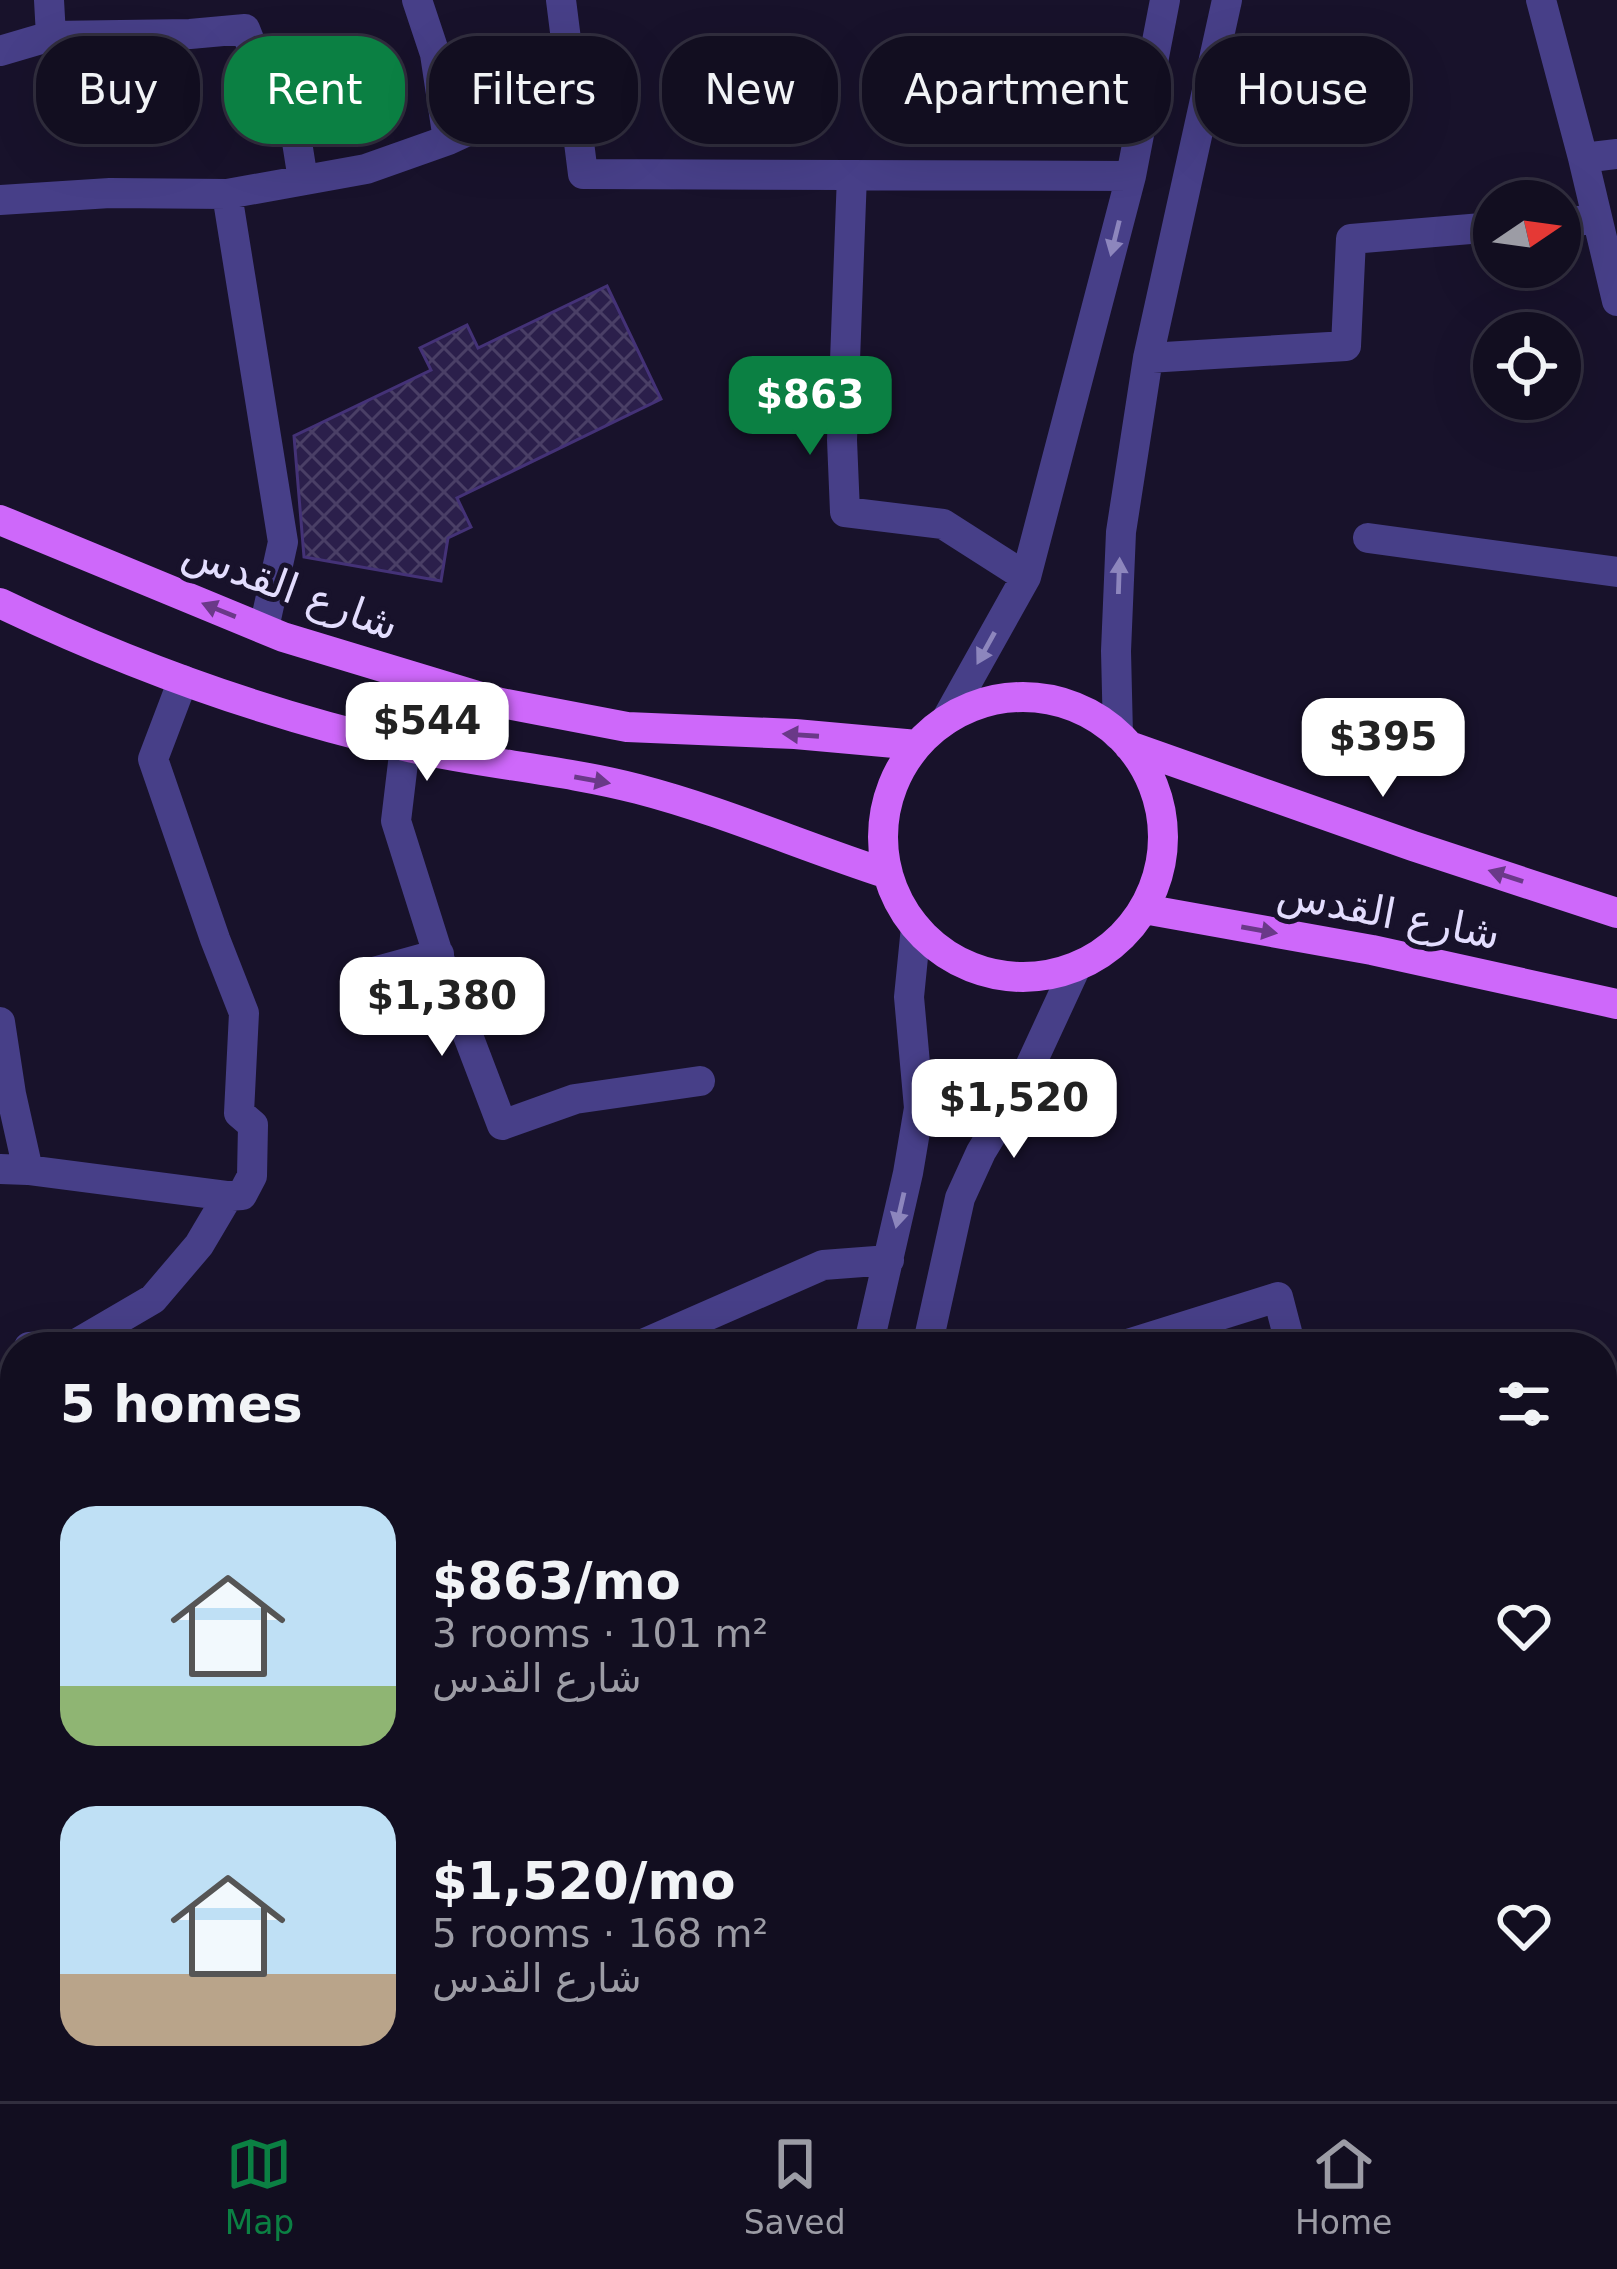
<!DOCTYPE html>
<meta charset="utf-8">
<style>
body{margin:0;font-family:"DejaVu Sans",Vazirmatn,sans-serif;background:#1b1729;color:#f1f3f6;height:100vh;display:flex;flex-direction:column;font-size:45px;white-space:nowrap}
*{box-sizing:border-box;margin:0}
p{font-size:39px;color:#9c9ca5}
.icon{flex:none;width:66px;height:66px;fill:none;stroke:currentColor;stroke-width:2;stroke-linecap:round;stroke-linejoin:round}
.map{position:relative;flex:1;overflow:hidden}
.drawer{position:absolute;left:0px;top:1332px;width:1617px;height:771px;display:flex;flex-direction:column;background:#120e20;border-radius:48px 48px 0 0;box-shadow:0 12px 48px #0002,0 0 0 3px #312e3e}
.drawer>*{flex:none}
.top-card{position:absolute;left:36px;top:36px;width:1545px;height:108px;display:flex;gap:24px}
.needle{width:78px;rotate:77deg}
.tools{position:absolute;left:1473px;top:180px;display:grid;gap:24px}
.tools a{display:grid;place-items:center;width:108px;height:108px;border-radius:50%;background:#120e20;box-shadow:0 12px 48px #0002,0 0 0 3px #312e3e;font-size:60px}
.price{position:absolute;translate:-50% -102px;padding:0 27px;border-radius:24px;background:#fff;color:#222;font-size:39px;line-height:78px;filter:drop-shadow(0 3px 6px #0008)}
.price::after{content:'';position:absolute;left:50%;top:72px;width:36px;height:27px;margin-left:-18px;background:inherit;clip-path:polygon(0 0,100% 0,50% 100%)}
.price.active{background:#0b8043;color:#fff}
ul{padding:0;list-style:none}
li{display:flex;align-items:center;gap:36px;height:300px;padding:0 60px}
li span{display:grid;place-items:center;flex:none;width:336px;height:240px;border-radius:36px;color:#555}
li>.icon{margin-inline-start:auto}
span .icon{width:144px;height:144px;fill:#fffc;stroke-width:1}
li b{font-size:51px}
h2{display:flex;justify-content:space-between;align-items:center;height:144px;padding:0 60px;font-size:51px}
.pill{padding:0 42px;border-radius:48px;background:#120e20;box-shadow:0 12px 48px #0002,0 0 0 3px #312e3e;font-size:42px;line-height:108px}
.pill.active{background:#0b8043;color:#fff}
.tabs{display:flex;justify-content:space-around;align-items:center;height:168px;border-top:3px solid #312e3e;background:#120e20;font-size:33px;color:#9c9ca5}
.tabs a{display:grid;justify-items:center;gap:6px}
.tabs .active{color:#0b8043}
.map>svg:first-child{display:block}
.building{fill:url(#building-cross-hatch);stroke:#443277;stroke-width:3}
.lines{fill:none;stroke-linecap:round;stroke-linejoin:round}
.minor{stroke:#473f88;stroke-width:30}
.major{stroke:#ce68fa;stroke-width:30}
.oneway{fill:#8d86bd}
.oneway2{fill:#6a3988}
.labels{text-anchor:middle;stroke-width:10;stroke-linejoin:round;paint-order:stroke}
.street-label{font-size:42px;fill:#e3ddfe;stroke:#18122b}
</style>
<div class="map">
<svg width="1617" height="2101" viewBox="0 0 1617 2101">
<defs>
<pattern id="building-cross-hatch" width="8" height="8" patternUnits="userSpaceOnUse" patternTransform="scale(3)"><rect width="8" height="8" fill="#2b1f4b"/><path d="M0 0l8 8M0 8l8-8" fill="none" stroke="#4a3f66"/></pattern>
</defs>
<rect width="100%" height="100%" fill="#18122b"/>
<path class="building" d="M 607,286 L 661,399 L 457,498 L 471,527 L 448,538 L 441,581 L 304,557 L 294,436 L 431,370 L 420,348 L 467,325 L 478,348 Z"/>
<g class="lines">
<path class="minor" d="M 49,0 L 51,36
M 417,0 L 435,54 L 448,140 L 572,83
M 561,0 L 583,174 L 1131,176
M 1541,0 L 1583,158
M 0,51 L 51,36 L 190,34 L 245,29 L 265,80 L 297,142 L 303,180
M 1617,154 L 1583,158 L 1617,301
M 852,175 L 842,440 L 845,512 L 943,524 L 1026,577
M 227,194 L 283,542 L 264,628
M 0,200 L 110,193 L 227,194 L 366,169 L 448,140
M 1560,222 L 1597,219
M 1148,358 L 1346,346 L 1351,239 L 1494,227
M 1368,538 L 1617,572
M 183,680 L 153,759 L 215,939 L 244,1013 L 239,1113 L 253,1125 L 252,1176 L 242,1195 L 228,1196
M 946,720 L 1026,577 L 1131,176 L 1165,0
M 1118,735 L 1116,651 L 1121,532 L 1148,358 L 1227,0
M 405,746 L 396,821 L 443,970 L 502,1125 L 575,1099 L 700,1081
M 363,975 L 439,954
M 0,1022 L 11,1094 L 28,1170 L 0,1169
M 28,1170 L 228,1196 L 199,1245 L 153,1299 L 76,1344 L 29,1347
M 636,1347 L 823,1265 L 889,1260
M 868,1347 L 908,1173 L 919,1108 L 909,997 L 916,927
M 927,1347 L 960,1198 L 981,1152 L 1020,1088 L 1076,967
M 1118,1347 L 1278,1297 L 1291,1347
M 1602,1437 L 1617,1441
M 0,1540 L 15,1546
M 0,1781 L 9,1813 L 0,1869
M 1602,1982 L 1617,1920
M 693,2101 L 696,2088
M 758,2101 L 761,2088
M 1028,2101 L 1082,2088
M 1337,2101 L 1343,2088
M 1573,2101 L 1576,2088"/>
<path class="major" d="M 0,520 L 283,637 L 501,703 L 627,727 L 795,734 L 917,745
M 0,603 C 129,665 265,714 404,746 C 481,764 561,769 638,789 C 723,811 804,847 888,874
M883 837a140 140 0 1 1 280 0a140 140 0 1 1-280 0Z
M 1129,746 L 1413,846 L 1617,913
M 1144,909 L 1372,950 L 1617,1004"/>
</g>
<defs><path id="oneway-solid" d="M-6-.8H1V-3.2L6.5 0L1 3.2V.8H-6Z" transform="scale(3)"/></defs>
<g class="oneway">
<use href="#oneway-solid" transform="translate(1115 238) rotate(104)"/>
<use href="#oneway-solid" transform="translate(1119 576) rotate(-88)"/>
<use href="#oneway-solid" transform="translate(986 648) rotate(119)"/>
<use href="#oneway-solid" transform="translate(900 1210) rotate(103)"/>
</g>
<g class="oneway2">
<use href="#oneway-solid" transform="translate(219 610) rotate(-158)"/>
<use href="#oneway-solid" transform="translate(801 735) rotate(-176)"/>
<use href="#oneway-solid" transform="translate(592 780) rotate(10)"/>
<use href="#oneway-solid" transform="translate(1506 876) rotate(-162)"/>
<use href="#oneway-solid" transform="translate(1259 930) rotate(10)"/>
</g>
<g class="labels">
<g class="street-label">
<text transform="translate(291 588) rotate(20)" y="15">شارع القدس</text>
<text transform="translate(1389 913) rotate(11)" y="15">شارع القدس</text>
</g>
</g>
</svg>
<div class="tools">
<a><svg class="needle" viewBox="-14 -14 28 28"><path d="M0-13l5 13h-10z" fill="#e53935"/><path d="M0 13l5-13h-10z" fill="#9c9ca5"/></svg></a>
<a><svg class="icon" aria-label="locate" viewBox="0 0 24 24"><circle cx="12" cy="12" r="6"/><path d="M12 2v4M12 18v4M2 12h4M18 12h4"/></svg></a>
</div>
<b class="price active" style="left:810px;top:458px">$863</b>
<b class="price" style="left:427px;top:784px">$544</b>
<b class="price" style="left:1383px;top:800px">$395</b>
<b class="price" style="left:442px;top:1059px">$1,380</b>
<b class="price" style="left:1014px;top:1161px">$1,520</b>
<div class="top-card">
<a class="pill">Buy</a>
<a class="pill active">Rent</a>
<a class="pill">Filters</a>
<a class="pill">New</a>
<a class="pill">Apartment</a>
<a class="pill">House</a>
</div>
<section class="drawer">
<h2>5 homes<svg class="icon" aria-label="filters" viewBox="0 0 24 24"><path d="M4 7h16M4 17h16"/><circle cx="9" cy="7" r="2"/><circle cx="15" cy="17" r="2"/></svg></h2>
<ul>
<li><span style="background:linear-gradient(#bfe0f5 75%,#8fb573 0)"><svg class="icon" aria-label="home" viewBox="0 0 24 24"><path d="M3 11l9-7 9 7M6 9v11h12V9"/></svg></span><div><b>$863/mo</b><p>3 rooms · 101 m²</p><p>شارع القدس</p></div><svg class="icon" aria-label="heart" viewBox="0 0 24 24"><path d="M12 20l-8-8c-3-5 5-10 8-4 3-6 11-1 8 4z"/></svg></li>
<li><span style="background:linear-gradient(#bfe0f5 70%,#b9a48a 0)"><svg class="icon" aria-label="home" viewBox="0 0 24 24"><path d="M3 11l9-7 9 7M6 9v11h12V9"/></svg></span><div><b>$1,520/mo</b><p>5 rooms · 168 m²</p><p>شارع القدس</p></div><svg class="icon" aria-label="heart" viewBox="0 0 24 24"><path d="M12 20l-8-8c-3-5 5-10 8-4 3-6 11-1 8 4z"/></svg></li>
</ul>
</section>
</div>
<nav class="tabs">
<a class="active"><svg class="icon" aria-label="map" viewBox="0 0 24 24"><path d="M3 6l6-2 6 2 6-2v14l-6 2-6-2-6 2zM9 4v14M15 6v14"/></svg>Map</a>
<a><svg class="icon" aria-label="saved" viewBox="0 0 24 24"><path d="M7 4h10v16l-5-4-5 4z"/></svg>Saved</a>
<a><svg class="icon" aria-label="home" viewBox="0 0 24 24"><path d="M3 11l9-7 9 7M6 9v11h12V9"/></svg>Home</a>
</nav>
